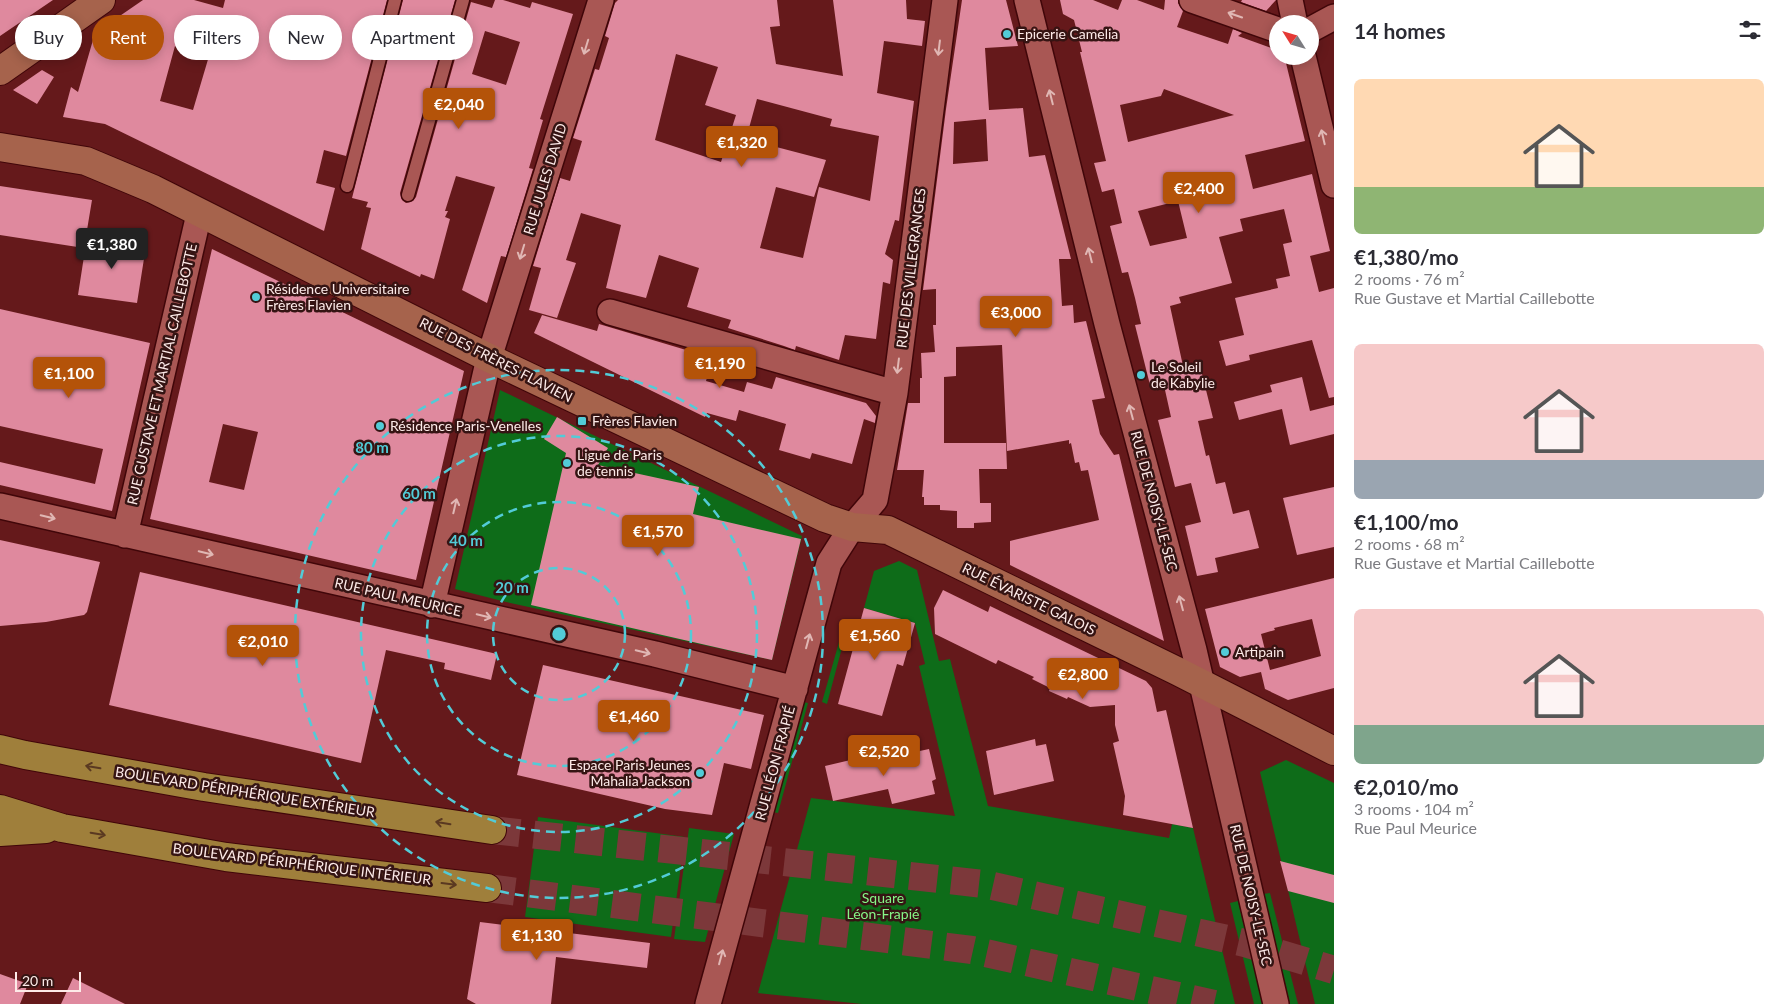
<!DOCTYPE html>
<meta charset="utf-8">
<style>
body{margin:0;font-family:Lato,sans-serif;background:#f2f2f3;color:#2b2b33;height:100vh;display:flex;flex-direction:column;font-size:19px;white-space:nowrap}
*{box-sizing:border-box;margin:0}
p{font-size:16px;color:#7c7c81}
.icon{flex:none;width:28px;height:28px;fill:none;stroke:currentColor;stroke-width:2;stroke-linecap:round;stroke-linejoin:round}
.map{position:relative;flex:1;overflow:hidden}
.sheet{display:flex;flex-direction:column;background:#fff;width:450px}
.sheet>*{flex:none}
.guide{position:absolute;left:15px;top:15px;width:475px;height:45px;display:flex;gap:10px}
.needle{width:32px;rotate:307deg}
.fabs{position:absolute;left:1269px;top:15px;display:grid;gap:10px}
.fabs a{display:grid;place-items:center;width:50px;height:50px;border-radius:50%;background:#fff;box-shadow:0 2px 12px #0003;font-size:25px}
.scale{position:absolute;left:15px;bottom:12px;width:66px;box-sizing:border-box;padding-left:5px;border:2px solid #fdeae8;border-top:0;font-size:14px;line-height:18px;white-space:nowrap;color:#fdeae8;-webkit-text-stroke:4px #351413;paint-order:stroke}
.price{position:absolute;translate:-50% -42px;padding:0 11px;border-radius:5px;background:#b45309;color:#fff;font-size:16px;line-height:32px;filter:drop-shadow(0 1px 2px #0008)}
.price::after{content:'';position:absolute;left:50%;top:30px;width:15px;height:11px;margin-left:-8px;background:inherit;clip-path:polygon(0 0,100% 0,50% 100%)}
.price.selected{background:#222;color:#fff}
ul{padding:0;list-style:none}
li{display:grid;align-content:center;gap:10px;height:265px;padding:0 20px}
li span{display:grid;place-items:center;height:155px;border-radius:8px;color:#555}
li>.icon{margin-inline-start:auto}
span .icon{width:90px;height:90px;fill:#fffc;stroke-width:1}
li b{font-size:21px}
h2{display:flex;justify-content:space-between;align-items:center;height:60px;padding:0 20px;font-size:21px}
.tag{padding:0 18px;border-radius:22px;background:#fff;box-shadow:0 2px 12px #0003;font-size:18px;line-height:45px}
.tag.selected{background:#b45309;color:#fff}
main{display:flex;flex:1;min-height:0}
.map>svg:first-child{display:block}
.green{fill:#0e6c19}
.building{fill:#df899e;fill-rule:evenodd}
.lines{fill:none;stroke-linecap:round;stroke-linejoin:round}
.highway-tunnel{stroke:#7c383a;stroke-width:28;stroke-dasharray:28 14;stroke-linecap:butt}
.lane-casing{stroke:#400609;stroke-width:15}
.street-casing{stroke:#400609;stroke-width:28}
.secondary-casing{stroke:#400609;stroke-width:30}
.highway-casing{stroke:#400609;stroke-width:30}
.lane{stroke:#a95754;stroke-width:12}
.street{stroke:#a95754;stroke-width:25}
.secondary{stroke:#a6634c;stroke-width:28}
.highway{stroke:#9f7f3b;stroke-width:28}
.oneway{stroke:#e0b7b4}
.oneway2{stroke:#5a3921}
.ring{fill:none;stroke:#52cbd7;stroke-width:2.5;stroke-dasharray:9 6}
.poi-dot{fill:#52cbd7;stroke:#351413;stroke-width:2}
.labels{text-anchor:middle;stroke-width:5;stroke-linejoin:round;paint-order:stroke}
.poi-label{font-size:14px;fill:#fdeae8;stroke:#351413;text-anchor:start}
.street-label{font-size:14px;fill:#fdeae8;stroke:#351413}
.park-label{font-size:14px;fill:#86f687;stroke:#351413}
.centre{fill:#52cbd7;stroke:#351413;stroke-width:2.5}
.ring-label{font-size:15px;text-anchor:middle;font-weight:bold;fill:#52cbd7;stroke:#351413;stroke-width:5;stroke-linejoin:round;paint-order:stroke}
</style>
<main>
<div class="map">
<svg width="1334" height="1004" viewBox="0 0 1334 1004">
<rect width="100%" height="100%" fill="#65191b"/>
<path class="green" d="M 500,390 L 802,536 L 772,660 L 506,602 L 455,589 Z
M 899,561 L 917,570 L 939,661 L 950,659 L 988,806 L 1169,838 L 1172,824 L 1193,828 L 1235,1004 L 862,1004 L 758,993 L 811,798 L 955,816 L 919,666 L 925,664 L 915,623 L 864,608 L 874,571 Z
M 843,628 L 847,629 L 827,704 L 822,702 Z
M 803,702 L 808,703 L 778,813 L 773,812 Z
M 1286,760 L 1334,783 L 1334,1004 L 1315,1004 L 1260,772 Z
M 538,817 L 685,837 L 671,937 L 525,917 Z
M 689,828 L 734,834 L 705,942 L 674,939 Z
M 1270,893 L 1298,1004 L 1290,1004 L 1263,894 Z
M 1238,901 L 1263,1004 L 1254,1004 L 1230,903 Z"/>
<path class="building" d="M 0,0 L 53,0 L 0,36 Z
M 143,0 L 194,0 L 223,8 L 225,0 L 387,0 L 346,156 L 324,150 L 316,183 L 335,188 L 324,231 L 105,124 L 63,117 L 71,87 L 78,92 L 95,33 ZM 175,46 L 209,56 L 193,110 L 160,101 Z
M 403,0 L 455,0 L 400,193 L 402,200 L 406,203 L 413,201 L 416,197 L 471,2 L 492,8 L 495,0 L 503,0 L 530,8 L 532,2 L 573,14 L 540,119 L 543,120 L 529,168 L 533,169 L 506,257 L 501,256 L 487,303 L 462,290 L 495,187 L 456,176 L 445,211 L 448,211 L 445,217 L 450,219 L 434,279 L 421,274 L 420,277 L 361,249 L 371,208 L 366,207 L 368,202 L 352,198 ZM 485,31 L 520,42 L 506,85 L 472,74 Z
M 618,0 L 777,0 L 780,26 L 770,27 L 776,64 L 843,76 L 833,0 L 906,0 L 907,19 L 925,21 L 922,46 L 884,41 L 877,93 L 914,101 L 899,221 L 895,220 L 885,254 L 893,260 L 890,284 L 883,282 L 876,339 L 845,335 L 839,360 L 796,346 L 795,350 L 784,346 L 728,328 L 731,320 L 687,307 L 699,268 L 659,255 L 646,298 L 606,288 L 621,225 L 581,213 L 566,260 L 576,263 L 557,318 L 529,310 L 541,268 L 533,266 L 560,178 L 570,181 L 582,141 L 573,138 L 595,69 L 599,70 L 609,38 L 605,36 L 615,3 ZM 676,54 L 718,67 L 705,105 L 736,115 L 721,162 L 655,140 ZM 757,99 L 832,119 L 830,126 L 879,136 L 870,201 L 819,187 L 803,258 L 760,248 L 776,187 L 814,197 L 826,160 L 746,139 Z
M 962,0 L 1006,0 L 1018,46 L 985,48 L 989,110 L 1023,108 L 1029,157 L 1045,155 L 1071,259 L 1059,259 L 1062,306 L 1073,305 L 1074,323 L 1086,321 L 1105,398 L 1092,400 L 1100,434 L 1114,455 L 1119,454 L 1164,641 L 1010,565 L 1010,541 L 1099,520 L 1088,470 L 1081,471 L 1079,462 L 1075,463 L 1071,443 L 1069,444 L 1069,440 L 1007,451 L 1002,345 L 956,347 L 956,376 L 944,377 L 944,443 L 1006,443 L 1007,469 L 979,469 L 980,503 L 991,503 L 991,522 L 974,523 L 974,528 L 957,528 L 957,511 L 940,510 L 940,505 L 924,505 L 924,497 L 922,497 L 924,470 L 897,470 L 908,403 L 920,403 L 920,378 L 922,378 L 921,353 L 935,352 L 933,325 L 936,325 L 936,289 L 923,290 L 946,109 ZM 986,119 L 988,161 L 953,164 L 954,122 Z
M 1060,0 L 1093,0 L 1118,10 L 1122,0 L 1137,0 L 1164,10 L 1165,0 L 1178,0 L 1178,3 L 1183,11 L 1177,27 L 1228,44 L 1233,29 L 1242,33 L 1238,36 L 1277,50 L 1278,56 L 1283,56 L 1285,59 L 1305,141 L 1245,155 L 1253,189 L 1312,174 L 1330,251 L 1310,256 L 1319,292 L 1334,288 L 1334,397 L 1329,398 L 1312,340 L 1249,355 L 1250,360 L 1226,366 L 1219,341 L 1244,335 L 1235,298 L 1278,288 L 1276,279 L 1290,276 L 1283,244 L 1292,242 L 1284,209 L 1240,219 L 1243,231 L 1219,237 L 1232,283 L 1179,297 L 1181,303 L 1170,306 L 1183,366 L 1199,362 L 1213,418 L 1198,421 L 1206,456 L 1209,455 L 1216,484 L 1225,482 L 1233,514 L 1249,510 L 1259,548 L 1215,558 L 1218,572 L 1197,576 L 1185,526 L 1201,522 L 1191,483 L 1175,487 L 1158,420 L 1171,417 L 1163,381 L 1150,385 L 1135,325 L 1141,324 L 1135,298 L 1128,272 L 1122,273 L 1110,226 L 1122,223 L 1114,189 L 1102,192 L 1094,163 L 1106,161 L 1085,73 L 1080,52 L 1082,52 L 1074,20 L 1063,14 ZM 1164,89 L 1234,115 L 1128,142 L 1120,105 L 1161,96 ZM 1178,201 L 1187,238 L 1150,246 L 1138,211 Z
M 1242,0 L 1276,0 L 1266,11 L 1241,2 Z
M 42,70 L 54,77 L 37,104 L 13,90 Z
M 0,186 L 92,200 L 84,248 L 0,235 Z
M 87,237 L 146,246 L 137,303 L 78,295 Z
M 212,249 L 464,371 L 416,580 L 150,519 ZM 223,424 L 258,432 L 244,490 L 209,482 Z
M 0,309 L 150,343 L 112,511 L 0,485 L 0,462 L 95,484 L 103,449 L 0,426 Z
M 542,315 L 597,331 L 599,324 L 713,358 L 706,381 L 744,392 L 747,382 L 772,389 L 776,377 L 866,403 L 876,416 L 875,423 L 864,419 L 852,464 L 812,453 L 810,459 L 779,450 L 786,424 L 739,410 L 736,421 L 707,413 L 705,417 L 534,333 Z
M 1302,377 L 1310,411 L 1334,405 L 1334,434 L 1290,445 L 1282,409 L 1239,420 L 1234,402 L 1272,392 L 1270,385 Z
M 557,417 L 608,448 L 598,465 L 699,487 L 693,514 L 801,539 L 772,660 L 531,605 L 566,453 L 544,439 Z
M 1334,487 L 1334,547 L 1297,555 L 1283,498 Z
M 0,540 L 100,562 L 87,612 L 84,615 L 46,622 L 0,626 Z
M 140,572 L 497,654 L 491,680 L 444,669 L 445,663 L 386,650 L 361,763 L 109,705 Z
M 1334,578 L 1334,688 L 1288,700 L 1265,689 L 1261,672 L 1240,677 L 1220,667 L 1205,609 ZM 1312,619 L 1321,656 L 1270,670 L 1261,634 L 1275,630 L 1274,628 Z
M 943,590 L 988,612 L 990,606 L 1146,681 L 1152,688 L 1157,712 L 1166,710 L 1193,828 L 1123,815 L 1125,796 L 1113,743 L 1119,741 L 1115,725 L 1115,705 L 1090,707 L 1068,697 L 1067,699 L 1049,691 L 1050,688 L 1032,679 L 1034,677 L 998,660 L 996,664 L 935,634 L 934,608 Z
M 864,608 L 915,623 L 903,666 L 897,664 L 882,716 L 838,704 Z
M 543,665 L 764,715 L 751,769 L 724,763 L 712,815 L 665,809 L 517,775 Z
M 1035,739 L 1036,746 L 1046,744 L 1054,781 L 994,795 L 986,751 Z
M 929,749 L 936,779 L 932,781 L 935,794 L 892,804 L 888,789 L 833,801 L 825,766 L 876,754 L 878,760 Z
M 1280,861 L 1334,875 L 1334,903 L 1288,891 Z
M 480,922 L 650,943 L 647,968 L 556,957 L 551,1004 L 476,1004 L 467,999 Z
M 0,974 L 28,984 L 20,1004 L 0,1004 Z
M 73,978 L 125,1004 L 61,1004 Z"/>
<g class="lines">
<path class="highway-tunnel" d="M 492,830 L 984,884 L 1245,943 L 1334,970
M 487,888 L 972,950 L 1214,1004"/>
<defs>
<path id="lane" d="M 347,186 L 395,0
M 408,195 L 463,0"/>
<path id="street" d="M 1027,0 L 1107,324 L 1194,650 L 1276,1004
M 1192,0 L 1278,30
M 1290,0 L 1295,24
M 1310,30 L 1334,17
M 1303,56 L 1334,185
M 610,312 L 895,393
M 0,506 L 655,654 L 795,689
M 125,535 L 199,214
M 432,605 L 489,358 L 601,0
M 708,1004 L 829,563 L 852,527 L 875,500 L 895,393 L 945,0"/>
<path id="secondary" d="M 0,71 L 101,0
M 0,147 L 86,161 L 153,189 L 489,358 L 825,518 L 852,527 L 888,530 L 1177,671 L 1334,751"/>
<path id="highway" d="M 0,749 L 25,755 L 204,787 L 492,830
M 0,809 L 62,828 L 226,857 L 487,888
M 0,832 L 46,829"/>
</defs>
<use href="#lane" class="lane-casing"/>
<use href="#street" class="street-casing"/>
<use href="#secondary" class="secondary-casing"/>
<use href="#highway" class="highway-casing"/>
<use href="#lane" class="lane"/>
<use href="#street" class="street"/>
<use href="#secondary" class="secondary"/>
<use href="#highway" class="highway"/>
</g>
<defs><path id="oneway-shaft" d="M-6 0H5M1.5-3L5.5 0L1.5 3" fill="none" stroke-width="1.6" stroke-linecap="round" stroke-linejoin="round" transform="scale(1.25)"/></defs>
<g class="oneway">
<use href="#oneway-shaft" transform="translate(1235 15) rotate(-161)"/>
<use href="#oneway-shaft" transform="translate(586 47) rotate(107)"/>
<use href="#oneway-shaft" transform="translate(939 48) rotate(97)"/>
<use href="#oneway-shaft" transform="translate(1051 97) rotate(-104)"/>
<use href="#oneway-shaft" transform="translate(1323 137) rotate(-103)"/>
<use href="#oneway-shaft" transform="translate(522 252) rotate(107)"/>
<use href="#oneway-shaft" transform="translate(1090 255) rotate(-104)"/>
<use href="#oneway-shaft" transform="translate(898 366) rotate(97)"/>
<use href="#oneway-shaft" transform="translate(1131 412) rotate(-105)"/>
<use href="#oneway-shaft" transform="translate(455 506) rotate(-77)"/>
<use href="#oneway-shaft" transform="translate(48 517) rotate(13)"/>
<use href="#oneway-shaft" transform="translate(206 553) rotate(13)"/>
<use href="#oneway-shaft" transform="translate(1181 603) rotate(-105)"/>
<use href="#oneway-shaft" transform="translate(484 616) rotate(13)"/>
<use href="#oneway-shaft" transform="translate(808 641) rotate(-75)"/>
<use href="#oneway-shaft" transform="translate(643 652) rotate(13)"/>
<use href="#oneway-shaft" transform="translate(721 957) rotate(-75)"/>
</g>
<g class="oneway2">
<use href="#oneway-shaft" transform="translate(93 767) rotate(-170)"/>
<use href="#oneway-shaft" transform="translate(443 823) rotate(-171)"/>
<use href="#oneway-shaft" transform="translate(98 834) rotate(10)"/>
<use href="#oneway-shaft" transform="translate(449 884) rotate(7)"/>
</g>
<g class="ring">
<circle cx="559" cy="634" r="66"/>
<circle cx="559" cy="634" r="132"/>
<circle cx="559" cy="634" r="198"/>
<circle cx="559" cy="634" r="264"/>
</g>
<g class="poi-dot">
<circle cx="1007" cy="34" r="5"/>
<circle cx="256" cy="297" r="5"/>
<circle cx="1141" cy="375" r="5"/>
<rect x="577" y="416" width="10" height="10" rx="2.5"/>
<circle cx="380" cy="426" r="5"/>
<circle cx="567" cy="463" r="5"/>
<circle cx="1225" cy="652" r="5"/>
<circle cx="700" cy="773" r="5"/>
</g>
<g class="labels">
<g class="poi-label">
<text x="1017" y="39">Epicerie Camelia</text>
<text x="266" y="294">Résidence Universitaire<tspan x="266" dy="16">Frères Flavien</tspan></text>
<text x="1151" y="372">Le Soleil<tspan x="1151" dy="16">de Kabylie</tspan></text>
<text x="592" y="426">Frères Flavien</text>
<text x="390" y="431">Résidence Paris-Venelles</text>
<text x="577" y="460">Ligue de Paris<tspan x="577" dy="16">de tennis</tspan></text>
<text x="1235" y="657">Artipain</text>
<text x="690" y="770" text-anchor="end">Espace Paris Jeunes<tspan x="690" dy="16">Mahalia Jackson</tspan></text>
</g>
<g class="street-label">
<text transform="translate(545 179) rotate(-73)" y="5">RUE JULES DAVID</text>
<text transform="translate(911 268) rotate(-83)" y="5">RUE DES VILLEGRANGES</text>
<text transform="translate(496 360) rotate(27)" y="5">RUE DES FRÈRES FLAVIEN</text>
<text transform="translate(162 374) rotate(-77)" y="5">RUE GUSTAVE ET MARTIAL CAILLEBOTTE</text>
<text transform="translate(1154 501) rotate(75)" y="5">RUE DE NOISY-LE-SEC</text>
<text transform="translate(398 597) rotate(13)" y="5">RUE PAUL MEURICE</text>
<text transform="translate(1029 599) rotate(26)" y="5">RUE ÉVARISTE GALOIS</text>
<text transform="translate(775 763) rotate(-75)" y="5">RUE LÉON FRAPIÉ</text>
<text transform="translate(245 792) rotate(9)" y="5">BOULEVARD PÉRIPHÉRIQUE EXTÉRIEUR</text>
<text transform="translate(302 864) rotate(7)" y="5">BOULEVARD PÉRIPHÉRIQUE INTÉRIEUR</text>
<text transform="translate(1251 895) rotate(77)" y="5">RUE DE NOISY-LE-SEC</text>
</g>
<g class="park-label">
<text x="883" y="903">Square<tspan x="883" dy="16">Léon-Frapié</tspan></text>
</g>
</g>
<circle cx="559" cy="634" r="8" class="centre"/>
<g class="ring-label">
<text x="372" y="453">80 m</text>
<text x="419" y="499">60 m</text>
<text x="466" y="546">40 m</text>
<text x="512" y="593">20 m</text>
</g>
</svg>
<div class="fabs">
<a><svg class="needle" viewBox="-14 -14 28 28"><path d="M0-13l5 13h-10z" fill="#e53935"/><path d="M0 13l5-13h-10z" fill="#7c7c81"/></svg></a>
</div>
<div class="scale">20 m</div>
<b class="price" style="left:459px;top:130px">€2,040</b>
<b class="price" style="left:742px;top:168px">€1,320</b>
<b class="price" style="left:1199px;top:214px">€2,400</b>
<b class="price selected" style="left:112px;top:270px">€1,380</b>
<b class="price" style="left:1016px;top:338px">€3,000</b>
<b class="price" style="left:720px;top:389px">€1,190</b>
<b class="price" style="left:69px;top:399px">€1,100</b>
<b class="price" style="left:658px;top:557px">€1,570</b>
<b class="price" style="left:875px;top:661px">€1,560</b>
<b class="price" style="left:263px;top:667px">€2,010</b>
<b class="price" style="left:1083px;top:700px">€2,800</b>
<b class="price" style="left:634px;top:742px">€1,460</b>
<b class="price" style="left:884px;top:777px">€2,520</b>
<b class="price" style="left:537px;top:961px">€1,130</b>
<div class="guide">
<a class="tag">Buy</a>
<a class="tag selected">Rent</a>
<a class="tag">Filters</a>
<a class="tag">New</a>
<a class="tag">Apartment</a>
</div>
</div>
<section class="sheet">
<h2>14 homes<svg class="icon" aria-label="filters" viewBox="0 0 24 24"><path d="M4 7h16M4 17h16"/><circle cx="9" cy="7" r="2"/><circle cx="15" cy="17" r="2"/></svg></h2>
<ul>
<li><span style="background:linear-gradient(#ffd9b3 70%,#8fb573 0)"><svg class="icon" aria-label="home" viewBox="0 0 24 24"><path d="M3 11l9-7 9 7M6 9v11h12V9"/></svg></span><div><b>€1,380/mo</b><p>2 rooms · 76 m²</p><p>Rue Gustave et Martial Caillebotte</p></div></li>
<li><span style="background:linear-gradient(#f6c9c9 75%,#9aa5b1 0)"><svg class="icon" aria-label="home" viewBox="0 0 24 24"><path d="M3 11l9-7 9 7M6 9v11h12V9"/></svg></span><div><b>€1,100/mo</b><p>2 rooms · 68 m²</p><p>Rue Gustave et Martial Caillebotte</p></div></li>
<li><span style="background:linear-gradient(#f6c9c9 75%,#7fa58c 0)"><svg class="icon" aria-label="home" viewBox="0 0 24 24"><path d="M3 11l9-7 9 7M6 9v11h12V9"/></svg></span><div><b>€2,010/mo</b><p>3 rooms · 104 m²</p><p>Rue Paul Meurice</p></div></li>
</ul>
</section>
</main>
